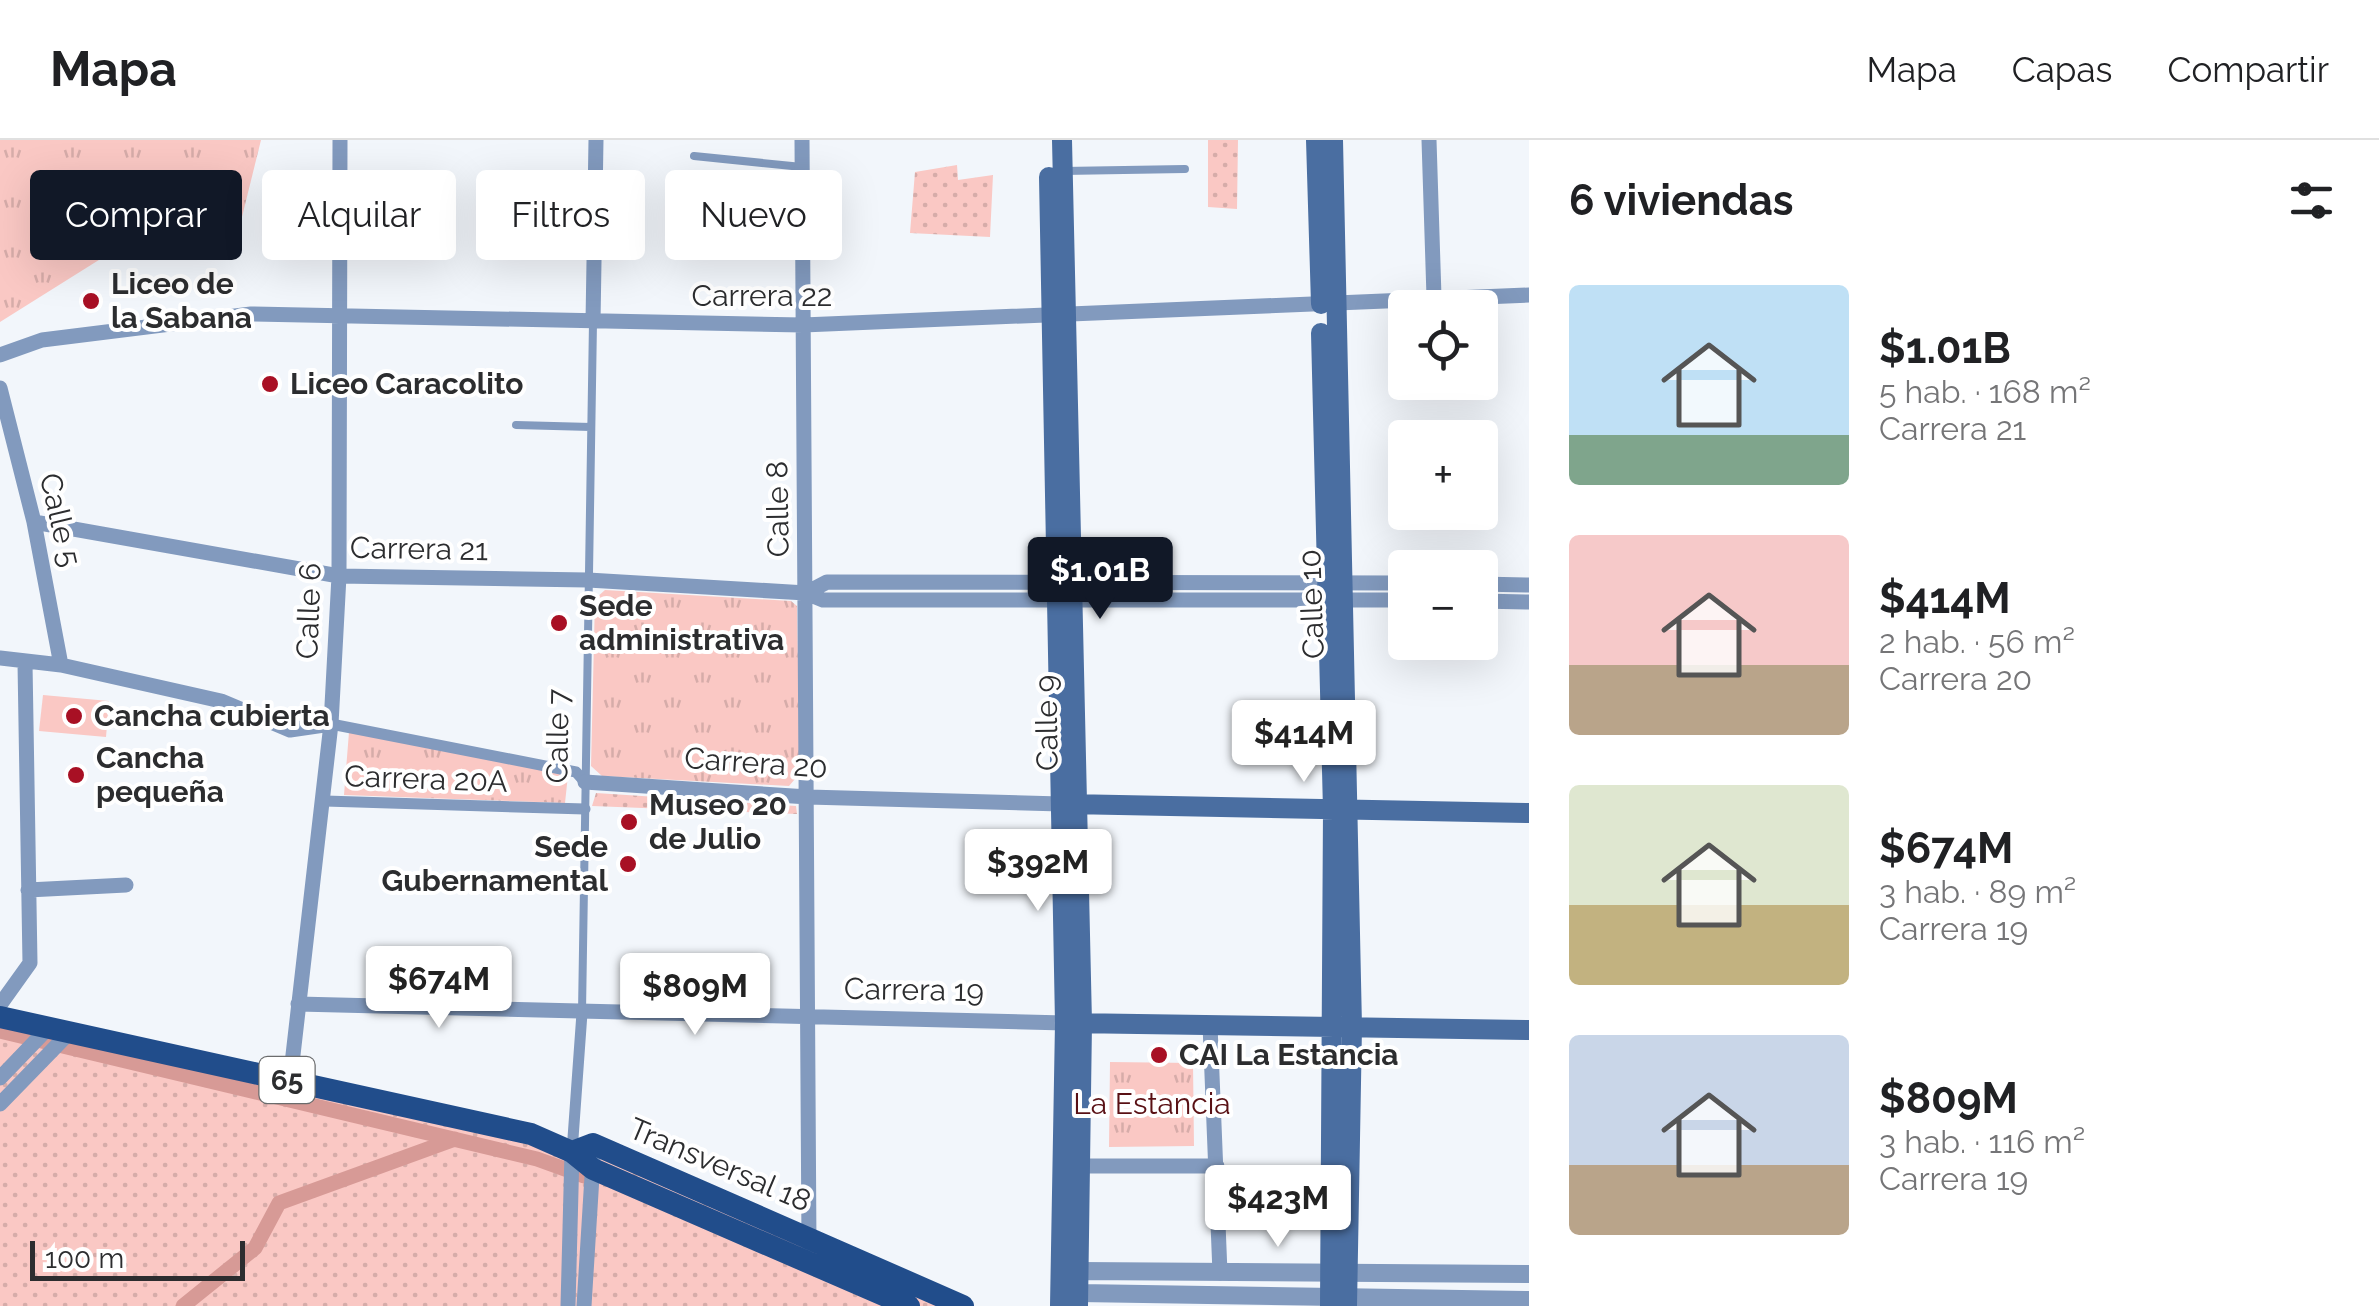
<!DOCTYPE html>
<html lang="es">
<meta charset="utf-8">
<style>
body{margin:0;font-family:Raleway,sans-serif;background:#f2f2f2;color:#202124;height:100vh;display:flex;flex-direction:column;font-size:38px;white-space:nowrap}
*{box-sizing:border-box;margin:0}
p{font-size:32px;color:#757577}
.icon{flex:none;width:55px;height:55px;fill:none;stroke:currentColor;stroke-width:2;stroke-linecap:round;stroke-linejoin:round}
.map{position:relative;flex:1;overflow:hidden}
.sheet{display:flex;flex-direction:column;background:#fff;width:850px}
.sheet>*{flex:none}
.top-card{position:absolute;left:30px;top:30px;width:950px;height:90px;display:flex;gap:20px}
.fabs{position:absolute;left:1388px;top:150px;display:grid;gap:20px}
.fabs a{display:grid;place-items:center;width:110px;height:110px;border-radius:10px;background:#fff;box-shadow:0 10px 40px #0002;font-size:50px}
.scale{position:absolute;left:30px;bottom:25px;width:215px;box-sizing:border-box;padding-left:10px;border:5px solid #2c2d2f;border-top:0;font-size:28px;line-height:35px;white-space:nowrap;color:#2c2d2f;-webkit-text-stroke:8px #fff;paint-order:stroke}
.price{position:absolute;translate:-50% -85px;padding:0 22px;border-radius:10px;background:#fff;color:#222;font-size:32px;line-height:65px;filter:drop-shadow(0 2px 5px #0008)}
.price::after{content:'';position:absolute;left:50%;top:60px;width:30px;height:22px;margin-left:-15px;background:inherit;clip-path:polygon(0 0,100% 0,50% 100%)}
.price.selected{background:#111827;color:#fff}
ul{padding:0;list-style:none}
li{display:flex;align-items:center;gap:30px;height:250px;padding:0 40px}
li span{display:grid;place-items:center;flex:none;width:280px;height:200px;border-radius:10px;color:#555}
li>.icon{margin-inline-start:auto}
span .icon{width:120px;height:120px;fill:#fffc;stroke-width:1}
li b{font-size:42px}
h2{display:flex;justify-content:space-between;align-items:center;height:120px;padding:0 40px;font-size:42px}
.pill{padding:0 35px;border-radius:10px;background:#fff;box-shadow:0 10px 40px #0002;font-size:35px;line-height:90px}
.pill.selected{background:#111827;color:#fff}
header{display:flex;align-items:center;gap:60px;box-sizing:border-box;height:140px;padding:0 50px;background:#fff;border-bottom:2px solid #e0e0e0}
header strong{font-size:48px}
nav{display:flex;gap:55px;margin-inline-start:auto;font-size:35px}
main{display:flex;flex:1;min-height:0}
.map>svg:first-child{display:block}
.grass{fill:url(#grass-dots)}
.park{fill:url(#park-tufts)}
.garden{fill:#fac8c4}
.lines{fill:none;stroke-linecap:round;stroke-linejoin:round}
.canal{stroke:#d79a96;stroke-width:15}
.service{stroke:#829abe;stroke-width:8}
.pedestrian{stroke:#829abe;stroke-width:11}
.minor{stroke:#829abe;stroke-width:15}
.tertiary{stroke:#829abe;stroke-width:18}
.secondary{stroke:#4a6ea1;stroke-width:20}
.primary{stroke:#214d8b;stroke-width:22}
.poi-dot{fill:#a81024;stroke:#fff;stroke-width:4}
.labels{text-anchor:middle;stroke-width:8;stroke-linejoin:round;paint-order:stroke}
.shield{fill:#fff;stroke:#6b6c6d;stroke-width:2.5}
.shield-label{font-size:28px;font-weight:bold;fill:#2c2d2f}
.poi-label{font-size:30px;font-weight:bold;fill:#2c2d2f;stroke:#fff;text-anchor:start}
.street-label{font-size:30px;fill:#2c2d2f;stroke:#fff}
.park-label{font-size:30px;fill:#591014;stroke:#fff}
</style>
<header>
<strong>Mapa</strong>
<nav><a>Mapa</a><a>Capas</a><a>Compartir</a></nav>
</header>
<main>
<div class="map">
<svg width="1529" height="1166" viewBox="0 0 1529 1166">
<defs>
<pattern id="grass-dots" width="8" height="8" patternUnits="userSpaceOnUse" patternTransform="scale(2.5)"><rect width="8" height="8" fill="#fac8c4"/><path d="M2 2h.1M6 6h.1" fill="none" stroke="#d6aca9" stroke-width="1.8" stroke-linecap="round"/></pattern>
<pattern id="park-tufts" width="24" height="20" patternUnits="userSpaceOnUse" patternTransform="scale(2.5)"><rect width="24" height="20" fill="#fac8c4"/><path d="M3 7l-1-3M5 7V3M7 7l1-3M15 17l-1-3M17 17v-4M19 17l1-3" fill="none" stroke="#d6aca9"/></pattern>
</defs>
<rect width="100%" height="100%" fill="#f2f6fb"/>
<path class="grass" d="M 1208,0 L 1238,0 L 1237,69 L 1208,67 Z
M 957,25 L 958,40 L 993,35 L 990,97 L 910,93 L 915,32 Z
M 596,653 L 796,666 L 797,674 L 592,666 Z
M 0,867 L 531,986 L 955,1166 L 0,1166 Z"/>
<path class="park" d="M 0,0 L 261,0 L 238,93 L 160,89 L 126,103 L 0,182 Z
M 605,450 L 791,461 L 797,466 L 800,633 L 789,646 L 602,636 L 591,626 L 595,459 Z
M 349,592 L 568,635 L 565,663 L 344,655 Z
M 1110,922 L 1193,923 L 1194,1006 L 1109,1007 Z"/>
<path class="garden" d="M 43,555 L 109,561 L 106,597 L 39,591 Z"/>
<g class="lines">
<path class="canal" d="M 0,891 L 537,1019 L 584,1036
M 183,1166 L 255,1108 L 279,1063 L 455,999"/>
<path class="service" d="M 694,16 L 802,27
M 1063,31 L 1185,29
M 516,285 L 591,287
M 582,872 L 593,182"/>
<path class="pedestrian" d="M 331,584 L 576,632 L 585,642
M 325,661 L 585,669
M 572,1012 L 582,873"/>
<path class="minor" d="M 802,0 L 809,1105
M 1429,0 L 1434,157
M 593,182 L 596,0
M 0,215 L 42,200 L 251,174 L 803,185 L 1529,155
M 0,248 L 34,382 L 61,525
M 34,382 L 339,436 L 588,440 L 806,453 L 823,460 L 1405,460
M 1480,444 L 1529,445
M 806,453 L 827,442 L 1405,443
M 1480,461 L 1529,462
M 0,518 L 61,525 L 221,561 L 290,590 L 331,584
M 585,642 L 808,657 L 1061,664
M 28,750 L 126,745
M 298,864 L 1065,883
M 0,865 L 30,823 L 25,523
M 1210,885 L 1220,1133
M 0,938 L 49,887
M 290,941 L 331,584 L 339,436 L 340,0
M 0,964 L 70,892
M 1074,1019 L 1082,1026 L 1217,1026
M 568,1166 L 572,1012
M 584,1166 L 593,1020"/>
<path class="tertiary" d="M 1070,1143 L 1079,1131 L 1529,1134
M 1079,1153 L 1529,1160"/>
<path class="secondary" d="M 1062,0 L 1082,883 L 1078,1166
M 1316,0 L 1321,164
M 1333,0 L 1352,887 L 1347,1166
M 1049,37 L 1065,883 L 1060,1166
M 1321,193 L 1333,670 L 1330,1166
M 1068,664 L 1529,673
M 1071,883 L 1529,890"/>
<path class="primary" d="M 0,877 L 531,994 L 572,1012 L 593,1029 L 909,1166
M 572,1012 L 593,1004 L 963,1166"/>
</g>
<g class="poi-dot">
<circle cx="91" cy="161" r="10"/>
<circle cx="270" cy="244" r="10"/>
<circle cx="559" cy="483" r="10"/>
<circle cx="74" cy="576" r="10"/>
<circle cx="76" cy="635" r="10"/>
<circle cx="629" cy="682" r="10"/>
<circle cx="628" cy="724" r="10"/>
<circle cx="1159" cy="915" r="10"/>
</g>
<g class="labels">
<rect class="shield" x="259.5" y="917" width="55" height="46" rx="8"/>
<g class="shield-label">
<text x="287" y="950">65</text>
</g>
<g class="poi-label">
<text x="111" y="154">Liceo de<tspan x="111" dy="34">la Sabana</tspan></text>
<text x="290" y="254">Liceo Caracolito</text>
<text x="579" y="476">Sede<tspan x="579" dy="34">administrativa</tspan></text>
<text x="94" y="586">Cancha cubierta</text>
<text x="96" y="628">Cancha<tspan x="96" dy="34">pequeña</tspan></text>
<text x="649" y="675">Museo 20<tspan x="649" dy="34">de Julio</tspan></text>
<text x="608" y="717" text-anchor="end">Sede<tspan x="608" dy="34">Gubernamental</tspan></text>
<text x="1179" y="925">CAI La Estancia</text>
</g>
<g class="street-label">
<text x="762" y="166">Carrera 22</text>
<text transform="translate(778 369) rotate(-91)" y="10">Calle 8</text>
<text transform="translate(60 380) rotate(77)" y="10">Calle 5</text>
<text transform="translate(419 409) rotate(1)" y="10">Carrera 21</text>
<text transform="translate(1312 464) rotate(-92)" y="10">Calle 10</text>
<text transform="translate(309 471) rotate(-88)" y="10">Calle 6</text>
<text transform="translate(1047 583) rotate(-91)" y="10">Calle 9</text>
<text transform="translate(558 596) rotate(-89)" y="10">Calle 7</text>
<text transform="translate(756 623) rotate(4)" y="10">Carrera 20</text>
<text transform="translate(426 639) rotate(2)" y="10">Carrera 20A</text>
<text transform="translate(914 850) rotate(1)" y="10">Carrera 19</text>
<text transform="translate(720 1025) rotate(23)" y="10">Transversal 18</text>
</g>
<g class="park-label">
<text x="1152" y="974">La Estancia</text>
</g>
</g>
</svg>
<div class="fabs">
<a><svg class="icon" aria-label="locate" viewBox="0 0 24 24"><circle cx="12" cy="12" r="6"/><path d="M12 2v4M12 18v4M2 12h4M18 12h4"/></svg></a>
<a>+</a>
<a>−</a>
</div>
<div class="scale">100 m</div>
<b class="price selected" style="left:1100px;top:482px">$1.01B</b>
<b class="price" style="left:1304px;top:645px">$414M</b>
<b class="price" style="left:1038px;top:774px">$392M</b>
<b class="price" style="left:439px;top:891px">$674M</b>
<b class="price" style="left:695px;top:898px">$809M</b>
<b class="price" style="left:1278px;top:1110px">$423M</b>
<div class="top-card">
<a class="pill selected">Comprar</a>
<a class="pill">Alquilar</a>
<a class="pill">Filtros</a>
<a class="pill">Nuevo</a>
</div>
</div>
<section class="sheet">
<h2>6 viviendas<svg class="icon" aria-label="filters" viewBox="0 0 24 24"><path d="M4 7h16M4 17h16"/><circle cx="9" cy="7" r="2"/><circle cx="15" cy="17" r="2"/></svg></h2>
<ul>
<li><span style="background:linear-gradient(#bfe0f5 75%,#7fa58c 0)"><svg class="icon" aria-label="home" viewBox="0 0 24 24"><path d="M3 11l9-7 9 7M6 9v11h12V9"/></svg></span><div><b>$1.01B</b><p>5 hab. · 168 m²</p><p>Carrera 21</p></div></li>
<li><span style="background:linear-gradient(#f6c9c9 65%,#b9a48a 0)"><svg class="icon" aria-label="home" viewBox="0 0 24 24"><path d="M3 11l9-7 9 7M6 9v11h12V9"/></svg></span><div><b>$414M</b><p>2 hab. · 56 m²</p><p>Carrera 20</p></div></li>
<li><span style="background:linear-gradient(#dfe7d0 60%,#c2b280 0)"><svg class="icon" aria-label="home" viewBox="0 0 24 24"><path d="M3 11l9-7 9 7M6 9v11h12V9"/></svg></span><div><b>$674M</b><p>3 hab. · 89 m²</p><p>Carrera 19</p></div></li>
<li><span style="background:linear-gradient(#c9d6e8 65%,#b9a48a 0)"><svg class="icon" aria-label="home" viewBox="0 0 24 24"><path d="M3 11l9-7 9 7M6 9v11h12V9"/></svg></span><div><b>$809M</b><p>3 hab. · 116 m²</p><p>Carrera 19</p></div></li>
</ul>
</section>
</main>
